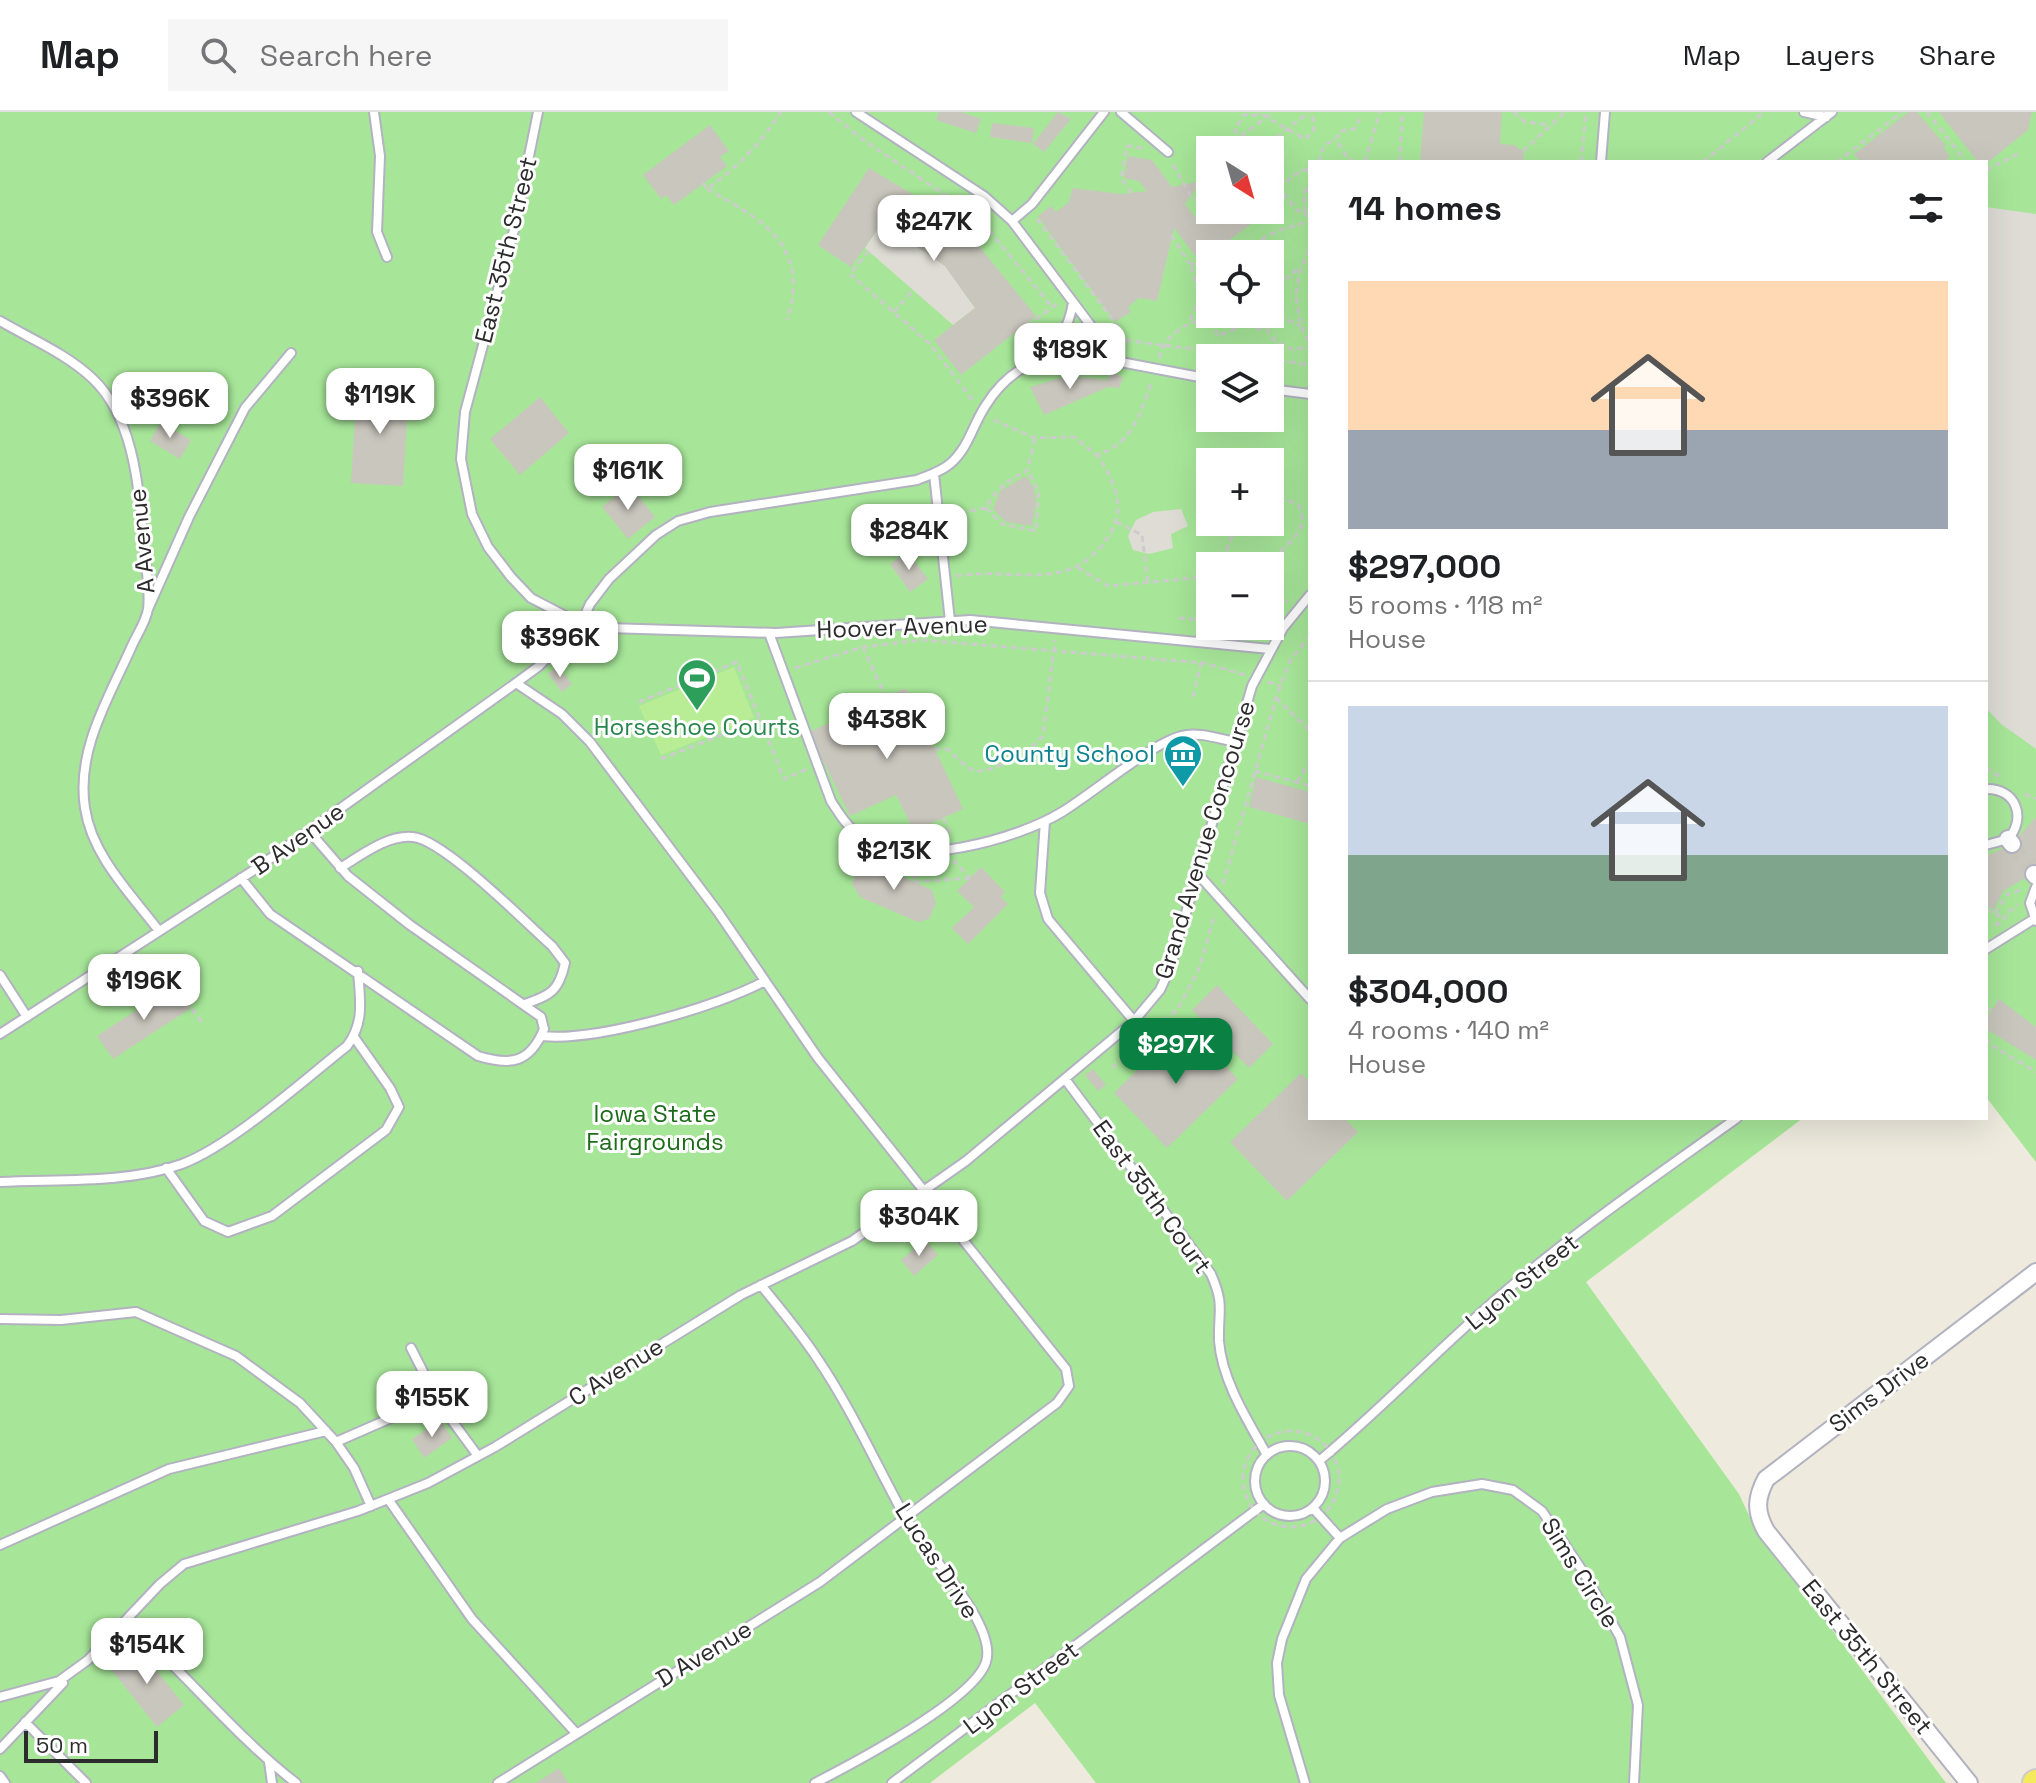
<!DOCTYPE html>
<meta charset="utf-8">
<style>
body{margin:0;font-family:"Space Grotesk",sans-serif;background:#f6f6f6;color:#202124;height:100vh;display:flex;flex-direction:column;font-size:30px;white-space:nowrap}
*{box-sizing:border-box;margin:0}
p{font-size:26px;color:#757577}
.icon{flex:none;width:44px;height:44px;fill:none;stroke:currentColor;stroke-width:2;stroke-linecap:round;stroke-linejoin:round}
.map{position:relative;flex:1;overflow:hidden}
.side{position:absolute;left:1308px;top:48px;width:680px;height:960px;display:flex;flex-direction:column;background:#fff;border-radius:0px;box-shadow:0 8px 32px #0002}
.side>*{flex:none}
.needle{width:52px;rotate:143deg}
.tools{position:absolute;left:1196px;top:24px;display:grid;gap:16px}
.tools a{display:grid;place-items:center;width:88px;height:88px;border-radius:0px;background:#fff;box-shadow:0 8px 32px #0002;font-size:40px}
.scale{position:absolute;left:24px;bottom:20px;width:134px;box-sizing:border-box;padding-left:8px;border:4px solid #2c2c2c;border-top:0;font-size:22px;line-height:28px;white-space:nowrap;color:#2c2c2c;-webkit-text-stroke:6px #fff;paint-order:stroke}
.price{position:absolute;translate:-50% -68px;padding:0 18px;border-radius:16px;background:#fff;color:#222;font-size:26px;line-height:52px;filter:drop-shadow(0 2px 4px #0008)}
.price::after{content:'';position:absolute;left:50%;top:48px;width:24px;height:18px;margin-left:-12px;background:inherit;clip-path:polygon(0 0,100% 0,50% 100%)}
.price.selected{background:#0b8043;color:#fff}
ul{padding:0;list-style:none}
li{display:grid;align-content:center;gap:16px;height:424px;padding:0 40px}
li+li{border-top:2px solid #e0e0e0}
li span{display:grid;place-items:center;height:248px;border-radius:0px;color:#555}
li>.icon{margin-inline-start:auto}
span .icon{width:144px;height:144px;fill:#fffc;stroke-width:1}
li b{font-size:34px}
h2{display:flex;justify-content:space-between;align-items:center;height:96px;padding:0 40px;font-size:34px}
header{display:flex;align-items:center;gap:48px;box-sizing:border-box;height:112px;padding:0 40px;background:#fff;border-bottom:2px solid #e0e0e0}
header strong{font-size:38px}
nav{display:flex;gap:44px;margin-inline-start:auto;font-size:28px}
.search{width:560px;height:72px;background:#f6f6f6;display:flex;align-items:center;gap:20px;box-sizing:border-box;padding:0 28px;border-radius:0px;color:#757577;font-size:30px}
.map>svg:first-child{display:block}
.green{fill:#a7e699;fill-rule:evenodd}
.pitch{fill:#b9ed95}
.plaza{fill:#dedcd5}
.building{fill:#c9c6bd}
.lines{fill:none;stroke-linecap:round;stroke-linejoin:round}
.street-tunnel{stroke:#c7c4ba;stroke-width:16;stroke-dasharray:16 8;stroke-linecap:butt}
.lane-casing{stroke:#b2b2c0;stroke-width:12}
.street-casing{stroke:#b2b2c0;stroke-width:20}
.primary-casing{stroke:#ccc;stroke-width:28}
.path{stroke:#ccc;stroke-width:3;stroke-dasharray:6 4;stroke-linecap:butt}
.lane{stroke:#fff;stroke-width:8}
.street{stroke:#fff;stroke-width:16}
.primary{stroke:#f5ea5c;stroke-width:24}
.labels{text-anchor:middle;stroke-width:6;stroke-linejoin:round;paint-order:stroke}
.street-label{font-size:24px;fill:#2c2c2c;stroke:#fff}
.leisure-label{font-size:24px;fill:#27864d;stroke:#fff}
.culture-label{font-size:24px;fill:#0d838f;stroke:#fff;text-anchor:end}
.park-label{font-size:24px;fill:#1c6c19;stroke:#fff}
</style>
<header>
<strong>Map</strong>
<div class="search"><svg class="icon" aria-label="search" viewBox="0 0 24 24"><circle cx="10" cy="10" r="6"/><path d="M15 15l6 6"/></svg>Search here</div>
<nav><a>Map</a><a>Layers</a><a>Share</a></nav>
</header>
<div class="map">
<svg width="2036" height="1671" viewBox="0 0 2036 1671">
<rect width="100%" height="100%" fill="#eeeade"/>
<path class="green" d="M 0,0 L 2036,0 L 2036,1050 L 1986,985 L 1986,50 L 1310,50 L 1310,1006 L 1803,1006 L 1586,1170 L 1739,1382 L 1752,1410 L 1946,1671 L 1096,1671 L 1035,1591 L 930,1671 L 0,1671 ZM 1210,38 L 1270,38 L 1270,98 L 1210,98 ZM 1210,142 L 1270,142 L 1270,202 L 1210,202 ZM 1210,246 L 1270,246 L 1270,306 L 1210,306 ZM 1210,350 L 1270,350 L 1270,410 L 1210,410 ZM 1210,454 L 1270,454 L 1270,514 L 1210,514 Z"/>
<path class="pitch" d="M 734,555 L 754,606 L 661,643 L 639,594 Z"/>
<path class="plaza" d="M 1986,95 L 2036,102 L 2036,637 L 2001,612 L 1986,596 Z
M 882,111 L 945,154 L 975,196 L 953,213 L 865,136 Z
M 1181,397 L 1188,414 L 1171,422 L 1173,436 L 1149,442 L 1133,438 L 1128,424 L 1136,408 L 1153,400 Z"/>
<path class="building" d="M 939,0 L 961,0 L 981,7 L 976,21 L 936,8 Z
M 1058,0 L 1071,7 L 1044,40 L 1033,32 Z
M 1424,0 L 1502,0 L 1500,32 L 1514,33 L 1523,39 L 1524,50 L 1420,50 Z
M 1909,0 L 1917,0 L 1946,34 L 1943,35 L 1950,45 L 1943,50 L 1861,50 L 1854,42 Z
M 1939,0 L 2032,0 L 2028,18 L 1986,52 L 1978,50 Z
M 992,11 L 1034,16 L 1032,31 L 990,25 Z
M 710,13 L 729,39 L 720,45 L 727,54 L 674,93 L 666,83 L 661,87 L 643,63 Z
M 1128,44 L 1152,48 L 1172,75 L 1201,69 L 1185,92 L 1199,110 L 1216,98 L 1259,98 L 1263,103 L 1200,150 L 1174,116 L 1157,189 L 1139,186 L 1128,195 L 1131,200 L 1115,210 L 1038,104 L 1051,94 L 1056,100 L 1069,90 L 1072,76 L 1121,82 L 1147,79 L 1139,69 L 1124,66 Z
M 869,56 L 959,110 L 1036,204 L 961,263 L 934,228 L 975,196 L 945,154 L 882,111 L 851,155 L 818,133 Z
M 1114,260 L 1123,266 L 1119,276 L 1108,275 L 1044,303 L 1030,275 L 1068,264 L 1106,268 Z
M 357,273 L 409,276 L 403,374 L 351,371 Z
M 540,285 L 569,321 L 520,363 L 490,327 Z
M 161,310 L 191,328 L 180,347 L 150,329 Z
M 1026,364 L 1034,376 L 1036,391 L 1032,414 L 1006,410 L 993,397 L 1000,379 Z
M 629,373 L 655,405 L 628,427 L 602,395 Z
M 907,440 L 928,467 L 910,480 L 890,452 Z
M 558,554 L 572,572 L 562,580 L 548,562 Z
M 906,576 L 963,697 L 914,719 L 896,683 L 850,704 L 809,620 Z
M 1256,665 L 1310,680 L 1310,712 L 1249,695 Z
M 2036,705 L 2036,760 L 2003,779 L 1994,798 L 1986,793 L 1986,744 L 2011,733 Z
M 872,751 L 932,778 L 936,791 L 929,807 L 918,810 L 860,785 L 852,772 L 858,756 Z
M 981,755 L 1005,780 L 1001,785 L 1008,792 L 968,832 L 952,816 L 974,795 L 957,779 Z
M 175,873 L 191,896 L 113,947 L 97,924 Z
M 1217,873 L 1273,932 L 1249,956 L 1192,898 Z
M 1999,887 L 2036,915 L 2036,948 L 1986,917 L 1986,907 Z
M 1184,912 L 1238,967 L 1167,1036 L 1114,981 Z
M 1093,957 L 1106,973 L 1098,979 L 1085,963 Z
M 1301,961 L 1310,970 L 1310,1006 L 1344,1006 L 1358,1020 L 1287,1089 L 1230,1030 Z
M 925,1128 L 938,1143 L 914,1164 L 901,1148 Z
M 440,1308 L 452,1326 L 424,1346 L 412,1327 Z
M 137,1534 L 184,1593 L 157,1615 L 110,1556 Z
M 559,1656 L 568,1671 L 536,1671 Z"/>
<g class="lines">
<path class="street-tunnel" d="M 2012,732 L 2034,762"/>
<defs>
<path id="lane" d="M 374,0 L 380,44 L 377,120 L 387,145
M 538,0 L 514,118 L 465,300 L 461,347 L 472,402 L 488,435 L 511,465 L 531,486 L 581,512 L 607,516 L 776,521 L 970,508 L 1270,537
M 856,0 L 984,84 L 1012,109 L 1119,251
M 1121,0 L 1168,40
M 1804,0 L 1826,5
M 1601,50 L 1605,0
M 1767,50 L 1832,0
M 1012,109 L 1032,92 L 1104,0
M 0,209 C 31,227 67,242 93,267 C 131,303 139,369 142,419 C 144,443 151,474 148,497 C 146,510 136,524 131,536 C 108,587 76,639 85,696 C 92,744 131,782 159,819
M 1040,245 C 1060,229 1069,216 1073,190
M 1270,277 L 1310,282
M 934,362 L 950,509
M 148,497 L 189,405 L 245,296 L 291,241
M 769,521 L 831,689 C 840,703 848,716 862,726 C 909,758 1018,727 1062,700 C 1093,681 1151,632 1181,624 C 1198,619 1219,627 1236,630
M 1986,677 C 2016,676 2027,706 2008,727 L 1986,733
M 1045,709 L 1040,781 L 1048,807 L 1134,909
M 340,756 C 360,744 388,722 413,725 C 444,728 525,810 552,834 L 565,851 C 559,879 551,883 525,892
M 1197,761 L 1310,887
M 241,766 L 270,802 L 478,944 C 511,954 530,951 544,917 L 541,905 L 410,813 L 348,764 L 309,719
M 2036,775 L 2030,791 L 2036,809
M 1986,837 L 2034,807
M 0,863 L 27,905
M 0,922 L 257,756 L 516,571 L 539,554 L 581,512 L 590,492 L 609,467 L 656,423 L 678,409 L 710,400 L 917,368 C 929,363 941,360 951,351 C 969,335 973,312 986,293 C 1005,262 1037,242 1073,241 L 1210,267
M 542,924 C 595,930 717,895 765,869
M 1065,967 L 1211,1162 C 1225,1194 1218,1198 1219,1229 C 1222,1269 1248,1309 1267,1343
M 166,1056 L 204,1109 L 228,1120 L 272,1104 L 386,1018 L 399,995 L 390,976 L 354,925
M 0,1070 C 59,1067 126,1072 182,1052 C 232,1033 304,968 347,934 C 365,910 360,888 358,859
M 761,1173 C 780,1197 800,1220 817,1246 C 851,1296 876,1352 905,1405 C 924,1439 998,1512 986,1550 C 974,1588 852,1652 815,1671
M 0,1207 L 61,1208 L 136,1200 L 236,1244 L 300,1291 L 336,1330 L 354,1356 L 371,1394
M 411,1236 L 439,1291
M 336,1330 L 423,1292 L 439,1291 L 478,1344
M1255 1369a35 35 0 1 1 70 0a35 35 0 1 1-70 0Z
M 1319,1349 C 1385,1294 1443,1232 1508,1177 C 1580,1116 1660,1061 1737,1006
M 388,1387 L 472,1507 L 576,1621
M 1313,1396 L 1340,1426
M 0,1433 L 169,1357 L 326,1319
M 126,1509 C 185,1560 234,1623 296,1671
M 0,1585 L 59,1569 L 88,1548 L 160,1472 L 184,1452 L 358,1399 L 428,1371 L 495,1335 L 741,1183 L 852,1129 L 966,1049 L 1134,909 L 1160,878 L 1170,856 L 1252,574 L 1283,516 L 1310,483
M 25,1610 L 86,1671
M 0,1637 L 63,1571
M 269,1650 L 272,1671
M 0,1664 L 5,1671
M 498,1671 L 820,1470 L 1057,1291 L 1069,1274 L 1066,1257 L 818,946 L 718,800 L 590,630 L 562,602 L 516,571
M 892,1671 L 1264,1392
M 1305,1671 L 1279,1583 L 1277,1551 L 1282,1527 L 1306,1467 L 1340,1426 L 1387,1397 L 1432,1380 L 1482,1372 L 1513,1378 L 1542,1399 L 1584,1461 L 1620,1525 L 1638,1593 L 1634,1671"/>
<path id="street" d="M 2008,727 L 2012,732
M 2034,762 L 2036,764
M 1969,1671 L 1766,1419 C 1755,1399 1756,1386 1766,1367 L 2036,1160"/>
<path id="primary" d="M 2035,1671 L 2036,1670"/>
</defs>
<use href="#lane" class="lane-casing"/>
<use href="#street" class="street-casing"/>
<use href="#primary" class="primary-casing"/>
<path class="path" d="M 829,0 L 862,27 L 978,105 L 1052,195
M 1514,0 L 1525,10 L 1550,13
M 1927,0 L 1966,50
M 1241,24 L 1273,0
M 1249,38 L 1235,18 L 1244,3 L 1263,3 L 1305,27 L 1314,18 L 1312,0
M 1261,38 L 1309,0
M 1523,39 L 1565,0
M 1319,50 L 1324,33 L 1336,27
M 1355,50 L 1347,45 L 1336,27 L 1340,19 L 1354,17 L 1360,7
M 1365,50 L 1380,0
M 1400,50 L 1402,0
M 1581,50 L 1586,0
M 1703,50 L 1764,0
M 1837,50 L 1902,0
M 1173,53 L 1191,84 L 1213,100
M 1986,58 L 2018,42
M 1270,66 L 1297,98 L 1310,105
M 703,71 L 707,77 C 737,56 761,31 781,0
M 1278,76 L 1300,59 L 1310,57
M 707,77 C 766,109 810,135 787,208
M 1131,81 L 1121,66 L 1127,34 L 1142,36
M 1305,101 L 1304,81 L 1310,71
M 1037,107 L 1128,228
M 1171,123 L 1190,152
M 1231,128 L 1238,139
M 1310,138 C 1291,169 1293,200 1310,232
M 869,139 L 850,162 L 929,231 L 974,290
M 1235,142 L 1277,119 L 1310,109
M 1270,181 L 1300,155
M 1199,189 L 1210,172
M 1270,199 L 1300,214
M 894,200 L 913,178
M 1190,208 C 1203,188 1197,173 1190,152 L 1210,153
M 1211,209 L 1218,224 L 1249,211 L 1252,216 L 1267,217 L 1275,229 L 1293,238 L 1310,234
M 1020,220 L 1059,190
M 1116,227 L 1262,246
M 1159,246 C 1166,218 1193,209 1218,202
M 1270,247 L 1310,253
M 994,308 L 1035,326 L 1074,325 L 1097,343 C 1134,330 1140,302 1152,268
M 986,396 L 1002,412 L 1036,419 L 1039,380 L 1028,359
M 950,402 L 986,396 C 995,377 1009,367 1027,359 L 1035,326
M 1116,410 L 1142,423 L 1148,472
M 1214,454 L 1224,444 L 1238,410
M 1266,454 C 1280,435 1312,422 1299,394 L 1288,388 L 1270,390
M 1078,456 L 1108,474 L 1194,466 L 1210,457
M 956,464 C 1014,454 1076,485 1112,418 C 1126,393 1112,364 1097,343
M 1270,502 L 1288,488
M 1179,506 L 1210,509
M 1252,514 L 1253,524
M 863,535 L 886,586
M 795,556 L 863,535 L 921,528 L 1204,551 L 1245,563
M 1268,570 L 1281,574
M 1193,585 L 1201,551
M 1276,586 L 1310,619
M 639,590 L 737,550 L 784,667 L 807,657
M 935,637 L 947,637 C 956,644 967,659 978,659 C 995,660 1034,637 1043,623 L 1055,528
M 661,647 L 760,608
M 1986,655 L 1999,664
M 1255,659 L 1310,674
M 1297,670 L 1310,649
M 2025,682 L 2036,687
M 943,706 L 951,724
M 953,748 L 970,766
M 921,753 L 913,770 L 970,766
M 1223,772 L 1276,586 L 1290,549 L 1310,524
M 1986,797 L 2005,807
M 1995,801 L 2008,782 L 2020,778
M 1995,814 L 2018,792
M 156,849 L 204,913
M 1986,896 L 1992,898
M 1986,926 L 1991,933 L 2036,960
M 1112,956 L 1177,898 L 1199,857 L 1215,802
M1243 1367a48 48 0 1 1 96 0a48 48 0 1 1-96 0Z"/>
<use href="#lane" class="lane"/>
<use href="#street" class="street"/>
<use href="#primary" class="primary"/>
</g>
<defs>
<symbol id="stadium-pin" viewBox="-11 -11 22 30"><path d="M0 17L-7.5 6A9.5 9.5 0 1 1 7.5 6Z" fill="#2e9e5b" stroke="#fff"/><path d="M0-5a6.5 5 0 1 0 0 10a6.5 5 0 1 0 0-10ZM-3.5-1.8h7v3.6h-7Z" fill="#fff"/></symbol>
<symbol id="museum-pin" viewBox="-11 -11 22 30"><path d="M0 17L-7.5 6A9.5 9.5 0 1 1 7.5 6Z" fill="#0f9aa8" stroke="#fff"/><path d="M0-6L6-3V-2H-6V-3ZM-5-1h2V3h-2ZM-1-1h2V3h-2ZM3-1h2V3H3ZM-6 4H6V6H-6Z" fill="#fff"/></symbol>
</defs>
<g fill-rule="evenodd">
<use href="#stadium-pin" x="675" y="544" width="44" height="60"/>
<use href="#museum-pin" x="1161" y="620" width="44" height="60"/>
</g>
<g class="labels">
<g class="street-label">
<text transform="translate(506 138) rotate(-76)" y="8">East 35th Street</text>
<text transform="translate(142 429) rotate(-95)" y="8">A Avenue</text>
<text transform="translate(902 515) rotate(-2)" y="8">Hoover Avenue</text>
<text transform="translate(298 727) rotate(-35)" y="8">B Avenue</text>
<text transform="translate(1205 728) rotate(-73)" y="8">Grand Avenue Concourse</text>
<text transform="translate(1152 1085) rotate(54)" y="8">East 35th Court</text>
<text transform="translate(1522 1170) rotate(-39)" y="8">Lyon Street</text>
<text transform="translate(616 1260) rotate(-32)" y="8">C Avenue</text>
<text transform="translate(1879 1280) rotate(-37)" y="8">Sims Drive</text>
<text transform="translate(937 1449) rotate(57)" y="8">Lucas Drive</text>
<text transform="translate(1580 1461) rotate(58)" y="8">Sims Circle</text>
<text transform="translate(704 1542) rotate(-31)" y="8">D Avenue</text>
<text transform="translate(1867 1545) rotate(51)" y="8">East 35th Street</text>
<text transform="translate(1021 1576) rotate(-37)" y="8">Lyon Street</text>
</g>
<g class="leisure-label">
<text x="697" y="623">Horseshoe Courts</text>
</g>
<g class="culture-label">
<text x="1155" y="650">County School</text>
</g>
<g class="park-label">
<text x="655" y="1010">Iowa State<tspan x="655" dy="28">Fairgrounds</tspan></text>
</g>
</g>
</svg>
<div class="tools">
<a><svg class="needle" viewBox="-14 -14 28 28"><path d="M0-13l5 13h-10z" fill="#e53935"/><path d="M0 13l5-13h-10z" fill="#757577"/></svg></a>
<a><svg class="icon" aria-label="locate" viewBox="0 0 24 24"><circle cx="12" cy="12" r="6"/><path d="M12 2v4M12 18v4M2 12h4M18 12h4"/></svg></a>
<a><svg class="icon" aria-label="layers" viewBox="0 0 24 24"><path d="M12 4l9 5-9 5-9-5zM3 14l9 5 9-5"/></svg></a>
<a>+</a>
<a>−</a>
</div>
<div class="scale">50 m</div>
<b class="price" style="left:934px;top:151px">$247K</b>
<b class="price" style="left:1070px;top:279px">$189K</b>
<b class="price" style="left:380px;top:324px">$119K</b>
<b class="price" style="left:170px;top:328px">$396K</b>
<b class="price" style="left:628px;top:400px">$161K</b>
<b class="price" style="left:909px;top:460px">$284K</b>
<b class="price" style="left:560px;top:567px">$396K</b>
<b class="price" style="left:887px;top:649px">$438K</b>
<b class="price" style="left:894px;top:780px">$213K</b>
<b class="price" style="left:144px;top:910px">$196K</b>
<b class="price selected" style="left:1176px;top:974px">$297K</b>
<b class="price" style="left:919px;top:1146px">$304K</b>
<b class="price" style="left:432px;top:1327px">$155K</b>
<b class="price" style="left:147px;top:1574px">$154K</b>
<section class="side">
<h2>14 homes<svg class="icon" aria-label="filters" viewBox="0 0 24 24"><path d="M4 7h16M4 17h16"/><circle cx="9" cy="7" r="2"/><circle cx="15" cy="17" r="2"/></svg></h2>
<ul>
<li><span style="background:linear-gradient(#ffd9b3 60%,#9aa5b1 0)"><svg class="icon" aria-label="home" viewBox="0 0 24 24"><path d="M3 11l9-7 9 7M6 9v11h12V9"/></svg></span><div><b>$297,000</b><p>5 rooms · 118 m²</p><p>House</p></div></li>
<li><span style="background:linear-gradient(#c9d6e8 60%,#7fa58c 0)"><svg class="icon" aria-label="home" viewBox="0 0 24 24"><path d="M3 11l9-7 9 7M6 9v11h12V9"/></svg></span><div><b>$304,000</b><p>4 rooms · 140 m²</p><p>House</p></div></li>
</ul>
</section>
</div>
